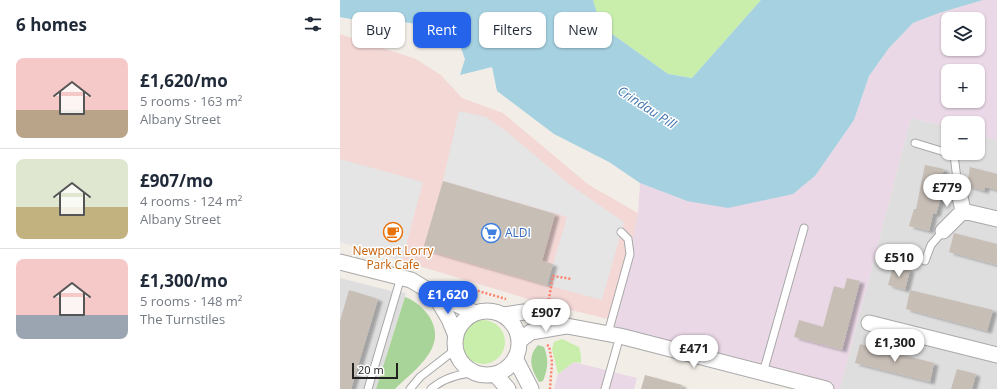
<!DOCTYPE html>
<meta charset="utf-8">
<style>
body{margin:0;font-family:"Open Sans",sans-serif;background:#f2f2f3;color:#1f2937;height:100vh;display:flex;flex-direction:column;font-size:15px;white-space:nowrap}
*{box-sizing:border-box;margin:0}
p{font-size:13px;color:#747a83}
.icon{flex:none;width:22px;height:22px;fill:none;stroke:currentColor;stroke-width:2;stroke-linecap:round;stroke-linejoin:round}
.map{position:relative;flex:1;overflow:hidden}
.side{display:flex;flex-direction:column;background:#fff;width:340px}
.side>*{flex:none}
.hud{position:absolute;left:12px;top:12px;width:380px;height:36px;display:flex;gap:8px}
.fabs{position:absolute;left:601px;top:12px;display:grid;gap:8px}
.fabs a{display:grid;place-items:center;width:44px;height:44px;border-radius:8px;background:#fff;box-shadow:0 1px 3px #0004;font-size:20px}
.scale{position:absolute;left:12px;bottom:10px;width:46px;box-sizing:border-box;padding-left:4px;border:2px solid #212121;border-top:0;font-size:11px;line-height:14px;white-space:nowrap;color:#212121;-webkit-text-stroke:3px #fff;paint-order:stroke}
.price{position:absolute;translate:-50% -34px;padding:0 9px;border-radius:14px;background:#fff;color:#222;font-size:13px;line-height:26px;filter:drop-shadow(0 1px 2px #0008)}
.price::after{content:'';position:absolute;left:50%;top:24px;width:12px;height:9px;margin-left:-6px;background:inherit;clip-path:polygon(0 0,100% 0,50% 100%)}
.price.active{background:#2563eb;color:#fff}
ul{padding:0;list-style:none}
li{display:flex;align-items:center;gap:12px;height:100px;padding:0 16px}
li+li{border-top:1px solid #e0e1e3}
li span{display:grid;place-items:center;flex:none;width:112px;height:80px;border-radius:8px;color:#555}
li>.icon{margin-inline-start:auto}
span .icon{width:48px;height:48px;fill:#fffc;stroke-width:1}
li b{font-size:17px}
h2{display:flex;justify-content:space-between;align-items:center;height:48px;padding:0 16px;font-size:17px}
.tag{padding:0 14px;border-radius:8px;background:#fff;box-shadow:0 1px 3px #0004;font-size:14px;line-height:36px}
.tag.active{background:#2563eb;color:#fff}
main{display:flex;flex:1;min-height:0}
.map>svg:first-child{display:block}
.residential{fill:#dfdede}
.commercial{fill:#f3d8d6}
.industrial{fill:#ebd8e7;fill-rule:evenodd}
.grass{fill:#c9eeab}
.forest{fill:#a8d399}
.parking{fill:#e5e5e5}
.water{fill:#a5d1e1}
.building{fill:#c7beb6;filter:url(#shadow)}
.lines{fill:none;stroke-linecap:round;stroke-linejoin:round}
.service-casing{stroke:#a8a8a8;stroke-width:9}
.minor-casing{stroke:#a8a8a8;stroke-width:17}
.path{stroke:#ff806b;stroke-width:2.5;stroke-dasharray:2 2;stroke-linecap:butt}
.service{stroke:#fff;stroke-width:7}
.minor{stroke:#fff;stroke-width:15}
.labels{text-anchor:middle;stroke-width:3;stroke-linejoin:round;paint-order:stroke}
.shop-label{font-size:12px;fill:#366cbe;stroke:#fff;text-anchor:start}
.food-label{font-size:12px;fill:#c56008;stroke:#fff}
.water-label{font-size:13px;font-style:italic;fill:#4375af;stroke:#fff}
</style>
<main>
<section class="side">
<h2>6 homes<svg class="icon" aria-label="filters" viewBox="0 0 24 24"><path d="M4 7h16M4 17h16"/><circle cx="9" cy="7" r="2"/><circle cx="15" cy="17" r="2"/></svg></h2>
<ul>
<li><span style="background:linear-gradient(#f6c9c9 65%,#b9a48a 0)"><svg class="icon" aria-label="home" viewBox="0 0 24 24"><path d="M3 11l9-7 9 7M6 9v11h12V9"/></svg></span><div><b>£1,620/mo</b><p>5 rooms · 163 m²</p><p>Albany Street</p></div></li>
<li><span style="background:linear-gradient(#dfe7d0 60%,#c2b280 0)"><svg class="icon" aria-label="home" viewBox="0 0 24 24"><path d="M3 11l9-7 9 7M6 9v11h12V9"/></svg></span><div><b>£907/mo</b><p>4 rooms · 124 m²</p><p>Albany Street</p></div></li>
<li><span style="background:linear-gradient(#f6c9c9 70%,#9aa5b1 0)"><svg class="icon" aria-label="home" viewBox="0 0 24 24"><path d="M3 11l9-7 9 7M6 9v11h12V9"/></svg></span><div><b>£1,300/mo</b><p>5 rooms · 148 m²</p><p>The Turnstiles</p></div></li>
</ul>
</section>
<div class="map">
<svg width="657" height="389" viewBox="0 0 657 389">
<defs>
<filter id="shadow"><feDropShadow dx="4.5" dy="2.5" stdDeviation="1" flood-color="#0004"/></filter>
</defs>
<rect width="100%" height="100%" fill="#f2eee7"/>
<path class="residential" d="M 571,118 L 608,127 L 608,153 L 638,153 L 638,135 L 657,140 L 657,389 L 500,389 Z
M 0,278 L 51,291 L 66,293 L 36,389 L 0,389 Z"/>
<path class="commercial" d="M 0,34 L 76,59 L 101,75 L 122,98 L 163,113 L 249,185 L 298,213 L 296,230 L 272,320 L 198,302 L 0,242 Z"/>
<path class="industrial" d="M 643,0 L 657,0 L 657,140 L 638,135 L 638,123 L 608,123 L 608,127 L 571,118 L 500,389 L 486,389 L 353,355 L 271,325 L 290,254 L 298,213 L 300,183 L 347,201 L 453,194 L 475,176 L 514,120 L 529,76 L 549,48 L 573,23 L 599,13 ZM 608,19 L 638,19 L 638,49 L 608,49 ZM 608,71 L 638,71 L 638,101 L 608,101 Z
M 234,362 L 297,378 L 294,389 L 214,389 L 218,374 Z"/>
<path class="grass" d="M 253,0 L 421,0 L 352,78 L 328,74 L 261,26 Z
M121 342a22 22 0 1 1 44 0a22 22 0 1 1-44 0Z
M 222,339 L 239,347 L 241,355 L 241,363 L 234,362 L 218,374 L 212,349 L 214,342 Z"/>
<path class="forest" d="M 65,297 C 76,301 82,307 89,316 C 109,347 75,369 55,389 L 36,389 Z
M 198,345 L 204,347 C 209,360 208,368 203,381 L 199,382 C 191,369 187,357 198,345 Z"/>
<path class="parking" d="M 119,111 L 146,117 L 166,131 L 230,185 L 284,222 L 262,300 L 207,285 L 227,217 L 103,181 Z
M 0,159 L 83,182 L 62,260 L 0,242 Z"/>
<path class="water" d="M 0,0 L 253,0 L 261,26 L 328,74 L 352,78 L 421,0 L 643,0 L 599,13 L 573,23 L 549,48 L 529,76 L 514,120 L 475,176 L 453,194 L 388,208 L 347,201 L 300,183 L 269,162 L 214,134 L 157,91 L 152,67 L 120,75 L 125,59 L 118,40 L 76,24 L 39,18 L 21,21 L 0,17 Z"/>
<path class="building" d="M 585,165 L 604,169 L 599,188 L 603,189 L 596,214 L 593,214 L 589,231 L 569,226 L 574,209 L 576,209 Z
M 630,167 L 657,174 L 657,190 L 645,187 L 644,191 L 627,186 Z
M 103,181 L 215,214 L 202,261 L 213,264 L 207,285 L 83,249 Z
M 614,233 L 657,244 L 657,265 L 609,252 Z
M 553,266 L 570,270 L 565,290 L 548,285 Z
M 507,278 L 520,281 L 502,350 L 454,337 L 459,320 L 483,327 L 494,286 L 504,289 Z
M 9,290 L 38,299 L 11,389 L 0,389 L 0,321 Z
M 570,290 L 653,310 L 647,331 L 566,309 Z
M 520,344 L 594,363 L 590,382 L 515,363 Z
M 617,369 L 636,374 L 632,389 L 611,389 Z
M 305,375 L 342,385 L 341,389 L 301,389 Z"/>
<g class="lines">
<defs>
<path id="service" d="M 575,143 L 608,153
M 609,153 L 614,155 L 618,187
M 585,261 L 591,245 L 603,231
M 268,333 L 290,254 L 288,239 L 281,232
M 423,373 L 464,228
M 28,389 L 61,277
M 70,389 L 80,377 L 116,349
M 91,389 C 105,377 120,373 138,373
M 265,389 L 280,336"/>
<path id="minor" d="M 623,211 L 657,219
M 603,231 L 623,211 L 618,187
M 0,262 L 71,280 L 94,294 L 135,313
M 94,294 L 109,319 L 116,336
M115 343a32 32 0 1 1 64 0a32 32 0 1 1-64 0Z
M 164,315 L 184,312 L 195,314 L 227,326 L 280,336 L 486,389
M 529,323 L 657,355
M 179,341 L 191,332 L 226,326
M 175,358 L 191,389
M 155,374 L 168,389"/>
</defs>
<use href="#service" class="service-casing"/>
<use href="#minor" class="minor-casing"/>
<path class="path" d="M 107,282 L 166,299
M 208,304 L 213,276 L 232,279
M 207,345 L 209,346 L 212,362 L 210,389"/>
<use href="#service" class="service"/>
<use href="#minor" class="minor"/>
</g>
<defs>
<symbol id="cafe-ring" viewBox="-11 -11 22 22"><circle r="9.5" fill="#fff" stroke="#e8710a" stroke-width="1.5"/><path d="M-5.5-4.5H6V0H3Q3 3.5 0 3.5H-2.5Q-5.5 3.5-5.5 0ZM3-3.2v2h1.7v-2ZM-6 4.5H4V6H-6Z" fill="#e8710a"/></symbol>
<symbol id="supermarket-ring" viewBox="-11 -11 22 22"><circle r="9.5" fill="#fff" stroke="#3f7fe0" stroke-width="1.5"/><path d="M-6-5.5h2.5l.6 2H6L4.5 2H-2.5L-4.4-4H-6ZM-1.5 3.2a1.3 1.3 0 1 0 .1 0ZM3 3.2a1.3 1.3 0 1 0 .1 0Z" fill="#3f7fe0"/></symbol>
</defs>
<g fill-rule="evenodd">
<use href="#cafe-ring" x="42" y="221" width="22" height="22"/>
<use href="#supermarket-ring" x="140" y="222" width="22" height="22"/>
</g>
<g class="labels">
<g class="shop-label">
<text x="165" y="237">ALDI</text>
</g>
<g class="food-label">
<text x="53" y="255">Newport Lorry<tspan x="53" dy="14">Park Cafe</tspan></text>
</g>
<g class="water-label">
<text transform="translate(307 107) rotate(33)" y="5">Crindau Pill</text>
</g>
</g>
</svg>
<div class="fabs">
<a><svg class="icon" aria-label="layers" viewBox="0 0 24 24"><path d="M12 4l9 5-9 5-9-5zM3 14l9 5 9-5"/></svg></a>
<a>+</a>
<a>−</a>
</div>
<div class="scale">20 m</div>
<b class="price" style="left:607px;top:208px">£779</b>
<b class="price" style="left:559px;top:278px">£510</b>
<b class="price active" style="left:108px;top:315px">£1,620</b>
<b class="price" style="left:206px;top:333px">£907</b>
<b class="price" style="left:555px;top:363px">£1,300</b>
<b class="price" style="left:354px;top:369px">£471</b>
<div class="hud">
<a class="tag">Buy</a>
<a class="tag active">Rent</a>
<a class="tag">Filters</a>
<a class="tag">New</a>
</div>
</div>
</main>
